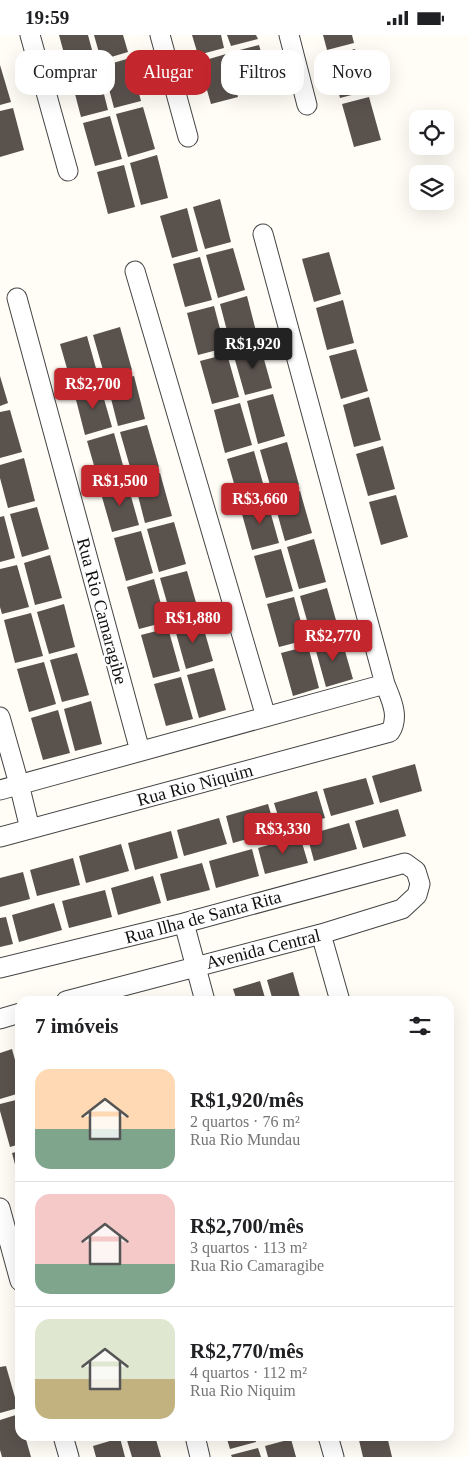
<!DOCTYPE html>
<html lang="pt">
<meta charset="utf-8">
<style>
body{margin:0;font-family:"Times New Roman",serif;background:#f6f6f6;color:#202124;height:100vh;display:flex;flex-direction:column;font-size:19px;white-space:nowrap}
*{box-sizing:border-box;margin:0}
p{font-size:16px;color:#757577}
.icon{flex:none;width:28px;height:28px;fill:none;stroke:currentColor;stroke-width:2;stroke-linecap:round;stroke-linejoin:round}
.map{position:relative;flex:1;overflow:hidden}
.sheet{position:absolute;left:15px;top:961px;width:439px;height:445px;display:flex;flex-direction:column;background:#fff;border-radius:15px;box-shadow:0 5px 20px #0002}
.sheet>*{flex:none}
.hud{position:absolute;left:15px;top:15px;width:440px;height:45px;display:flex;gap:10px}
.controls{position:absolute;left:409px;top:75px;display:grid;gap:10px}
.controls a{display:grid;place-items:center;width:45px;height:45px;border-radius:10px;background:#fff;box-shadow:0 5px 20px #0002;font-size:25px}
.price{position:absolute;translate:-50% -42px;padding:0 11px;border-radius:5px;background:#c4262e;color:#fff;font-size:16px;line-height:32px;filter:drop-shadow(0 1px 2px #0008)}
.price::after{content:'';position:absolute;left:50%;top:30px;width:15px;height:11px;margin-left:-8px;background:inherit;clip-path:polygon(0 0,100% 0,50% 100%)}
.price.active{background:#222;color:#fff}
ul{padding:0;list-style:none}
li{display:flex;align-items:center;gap:15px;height:125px;padding:0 20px}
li+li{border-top:1px solid #e0e0e0}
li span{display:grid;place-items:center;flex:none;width:140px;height:100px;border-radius:15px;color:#555}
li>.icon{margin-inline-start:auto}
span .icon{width:60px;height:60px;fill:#fffc;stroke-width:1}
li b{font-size:21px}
h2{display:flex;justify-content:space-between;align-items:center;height:60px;padding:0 20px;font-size:21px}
.tag{padding:0 18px;border-radius:15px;background:#fff;box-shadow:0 5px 20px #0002;font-size:18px;line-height:45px}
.tag.active{background:#c4262e;color:#fff}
.status{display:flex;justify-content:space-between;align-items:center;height:35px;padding:0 25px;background:#fff;direction:ltr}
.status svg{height:14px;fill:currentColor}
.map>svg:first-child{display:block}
.building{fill:#5a524d}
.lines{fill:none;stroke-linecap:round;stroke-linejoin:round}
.minor-casing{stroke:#444;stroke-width:21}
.minor{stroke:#fff;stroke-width:19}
.labels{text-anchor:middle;stroke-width:5;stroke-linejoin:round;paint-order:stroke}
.street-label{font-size:18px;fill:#111;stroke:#fff}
</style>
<div class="status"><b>19:59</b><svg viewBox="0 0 49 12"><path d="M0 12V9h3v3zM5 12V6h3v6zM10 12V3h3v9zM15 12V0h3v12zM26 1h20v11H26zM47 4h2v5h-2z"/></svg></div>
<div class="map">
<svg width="469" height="1422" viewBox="0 0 469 1422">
<rect width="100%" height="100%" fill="#fffdf5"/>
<path class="building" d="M 59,0 L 88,0 L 95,26 L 68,33 Z
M 94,0 L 123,0 L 128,17 L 101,25 Z
M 192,0 L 221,0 L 224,13 L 198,20 Z
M 227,0 L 256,0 L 258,4 L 231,11 Z
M 323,0 L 352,0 L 354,8 L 327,15 Z
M 259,10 L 271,52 L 244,60 L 232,17 Z
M 355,14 L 367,56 L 340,63 L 329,21 Z
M 226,19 L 238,62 L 211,69 L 199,27 Z
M 130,23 L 141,66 L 114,73 L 103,31 Z
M 0,30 L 11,67 L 0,70 Z
M 97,32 L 108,75 L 81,82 L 70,40 Z
M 369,62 L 381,105 L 354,112 L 342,69 Z
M 143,72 L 155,114 L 128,122 L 116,79 Z
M 13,73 L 24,115 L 0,122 L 0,76 Z
M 110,81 L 122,124 L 95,131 L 83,88 Z
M 157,120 L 168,163 L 141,170 L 130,128 Z
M 124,130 L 135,172 L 108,179 L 97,137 Z
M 220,164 L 231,207 L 205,214 L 193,172 Z
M 187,173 L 198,216 L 172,223 L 160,181 Z
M 233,213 L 245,255 L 218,263 L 206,220 Z
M 329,217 L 341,259 L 314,267 L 302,224 Z
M 200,222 L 212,265 L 185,272 L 173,229 Z
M 247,261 L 258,304 L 231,311 L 220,269 Z
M 343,265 L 354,308 L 327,315 L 316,273 Z
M 214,271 L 225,313 L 198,320 L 187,278 Z
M 120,292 L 132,335 L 105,342 L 93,300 Z
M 87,301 L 99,344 L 72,351 L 60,309 Z
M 260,310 L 272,353 L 245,360 L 233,318 Z
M 356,314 L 368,356 L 341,364 L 329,321 Z
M 227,319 L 239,362 L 212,369 L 200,326 Z
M 0,341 L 8,368 L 0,371 Z
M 134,341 L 145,384 L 118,391 L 107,348 Z
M 100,350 L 112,392 L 85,400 L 74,357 Z
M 273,359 L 285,401 L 258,409 L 247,366 Z
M 369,362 L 381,405 L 354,412 L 343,370 Z
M 240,368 L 252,410 L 225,418 L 214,375 Z
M 10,375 L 22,417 L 0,423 L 0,377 Z
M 147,390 L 159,432 L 132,439 L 120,397 Z
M 114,398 L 126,441 L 99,448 L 87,406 Z
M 287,407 L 299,450 L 272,457 L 260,415 Z
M 383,411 L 395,454 L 368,461 L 356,419 Z
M 254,416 L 266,459 L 239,466 L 227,424 Z
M 24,423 L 35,466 L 8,473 L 0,443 L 0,430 Z
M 160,438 L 172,481 L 145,488 L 134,445 Z
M 127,447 L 139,490 L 112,497 L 100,455 Z
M 300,456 L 312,498 L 285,506 L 273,463 Z
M 396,460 L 408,502 L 381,510 L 369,467 Z
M 267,465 L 279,508 L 252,515 L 240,472 Z
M 37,472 L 49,514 L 22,522 L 10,479 Z
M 4,481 L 15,523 L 0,527 L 0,482 Z
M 174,487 L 186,529 L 159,537 L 147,494 Z
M 141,496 L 153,538 L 126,546 L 114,503 Z
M 314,504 L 326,547 L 299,554 L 287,512 Z
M 281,514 L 293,556 L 266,563 L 254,521 Z
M 50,520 L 62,563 L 35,570 L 24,528 Z
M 17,530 L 29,572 L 2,579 L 0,572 L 0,534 Z
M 187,536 L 199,578 L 172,585 L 160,543 Z
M 154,544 L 166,587 L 139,594 L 127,552 Z
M 327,553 L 339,596 L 312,603 L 300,561 Z
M 294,562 L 306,605 L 279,612 L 267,569 Z
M 64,569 L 75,612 L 49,619 L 37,577 Z
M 31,578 L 43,621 L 15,628 L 4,585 Z
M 201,584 L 213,626 L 186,634 L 174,591 Z
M 168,593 L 180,636 L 153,643 L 141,600 Z
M 341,602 L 353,644 L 326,652 L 314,609 Z
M 308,611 L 319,653 L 293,661 L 281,618 Z
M 77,618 L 89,660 L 62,667 L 50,625 Z
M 44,627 L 56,669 L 29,677 L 17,634 Z
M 214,633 L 226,675 L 199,683 L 187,640 Z
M 181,642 L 193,684 L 166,691 L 154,649 Z
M 91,666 L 102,709 L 75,716 L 64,674 Z
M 58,675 L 70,718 L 43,725 L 31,683 Z
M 415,729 L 422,756 L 380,768 L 372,741 Z
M 366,743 L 374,769 L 331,781 L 323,754 Z
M 317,756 L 325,783 L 282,794 L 274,768 Z
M 268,769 L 276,796 L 233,808 L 226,781 Z
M 398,774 L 406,801 L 363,813 L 355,786 Z
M 219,783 L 227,809 L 184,821 L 177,795 Z
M 349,788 L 357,814 L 314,826 L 307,800 Z
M 171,796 L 178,823 L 135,835 L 128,808 Z
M 300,801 L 308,828 L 265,839 L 258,813 Z
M 121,809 L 129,836 L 86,848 L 79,821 Z
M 252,814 L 259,841 L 216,853 L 209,826 Z
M 73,823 L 80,850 L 37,861 L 30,835 Z
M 202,828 L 210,855 L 167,866 L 160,839 Z
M 23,837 L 30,864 L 0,872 L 0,843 Z
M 153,841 L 161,868 L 118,880 L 111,853 Z
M 105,855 L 112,882 L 69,893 L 62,866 Z
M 54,868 L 62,895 L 19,907 L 12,880 Z
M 6,882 L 13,909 L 0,912 L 0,883 Z
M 293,937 L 301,966 L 273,966 L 267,945 Z
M 260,946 L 266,966 L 237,966 L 233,954 Z
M 12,1014 L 20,1043 L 20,1058 L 0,1064 L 0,1018 Z
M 20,1064 L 20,1109 L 10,1112 L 0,1076 L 0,1069 Z
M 20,1116 L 20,1145 L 19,1145 L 12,1118 Z
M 6,1331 L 18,1373 L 0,1378 L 0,1332 Z
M 19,1379 L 20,1401 L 25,1401 L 31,1422 L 2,1422 L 0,1415 L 0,1385 Z
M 155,1401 L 161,1422 L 132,1422 L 126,1402 Z
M 226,1401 L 255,1401 L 256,1407 L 230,1414 Z
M 358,1401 L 387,1401 L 392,1422 L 363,1422 Z
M 120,1403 L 125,1422 L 96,1422 L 93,1411 Z
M 291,1404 L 296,1422 L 268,1422 L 265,1411 Z
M 258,1413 L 261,1422 L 232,1422 L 231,1420 Z"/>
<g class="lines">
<defs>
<path id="minor" d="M 30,0 L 68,136
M 160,0 L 188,102
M 289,0 L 307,70
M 135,236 L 266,682
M 17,263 L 140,716
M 0,682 L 19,749 L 30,794
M 0,755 L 385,649
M 0,802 L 390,697 C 400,682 391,664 385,649 L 263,199
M 184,888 L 205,966
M 321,899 L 340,966
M 0,933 L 184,888 L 405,828 L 416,836 L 420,849 L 417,860 L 402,874 L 321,899 L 66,966
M 0,984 L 20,978
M 0,1173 L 20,1246
M 63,1401 L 69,1422
M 195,1401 L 200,1422
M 328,1401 L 334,1422"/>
</defs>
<use href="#minor" class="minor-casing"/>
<use href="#minor" class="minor"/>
</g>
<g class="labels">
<g class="street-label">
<text transform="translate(102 576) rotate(75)" y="6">Rua Rio Camaragibe</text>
<text transform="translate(195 750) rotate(-15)" y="6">Rua Rio Niquim</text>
<text transform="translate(203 882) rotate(-15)" y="6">Rua llha de Santa Rita</text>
<text transform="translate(263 914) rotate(-14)" y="6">Avenida Central</text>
</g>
</g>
</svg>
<div class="controls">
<a><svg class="icon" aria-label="locate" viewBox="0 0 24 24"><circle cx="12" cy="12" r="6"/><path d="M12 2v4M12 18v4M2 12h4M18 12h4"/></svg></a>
<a><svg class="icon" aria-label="layers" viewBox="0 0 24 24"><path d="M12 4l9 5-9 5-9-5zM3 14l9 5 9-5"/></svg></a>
</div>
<b class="price active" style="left:253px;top:335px">R$1,920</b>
<b class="price" style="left:93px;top:375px">R$2,700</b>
<b class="price" style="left:120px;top:472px">R$1,500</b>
<b class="price" style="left:260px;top:490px">R$3,660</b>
<b class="price" style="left:193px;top:609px">R$1,880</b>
<b class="price" style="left:333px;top:627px">R$2,770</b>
<b class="price" style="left:283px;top:820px">R$3,330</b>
<div class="hud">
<a class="tag">Comprar</a>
<a class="tag active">Alugar</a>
<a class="tag">Filtros</a>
<a class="tag">Novo</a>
</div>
<section class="sheet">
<h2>7 imóveis<svg class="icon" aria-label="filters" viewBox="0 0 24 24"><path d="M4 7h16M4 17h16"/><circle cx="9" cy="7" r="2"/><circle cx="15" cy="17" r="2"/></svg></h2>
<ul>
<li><span style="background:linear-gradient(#ffd9b3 60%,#7fa58c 0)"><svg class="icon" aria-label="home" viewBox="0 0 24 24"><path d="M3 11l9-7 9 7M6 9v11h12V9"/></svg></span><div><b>R$1,920/mês</b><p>2 quartos · 76 m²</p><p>Rua Rio Mundau</p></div></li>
<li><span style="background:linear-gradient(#f6c9c9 70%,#7fa58c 0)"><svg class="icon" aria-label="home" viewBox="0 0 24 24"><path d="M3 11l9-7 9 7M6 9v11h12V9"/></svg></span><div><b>R$2,700/mês</b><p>3 quartos · 113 m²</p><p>Rua Rio Camaragibe</p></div></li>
<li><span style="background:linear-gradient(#dfe7d0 60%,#c2b280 0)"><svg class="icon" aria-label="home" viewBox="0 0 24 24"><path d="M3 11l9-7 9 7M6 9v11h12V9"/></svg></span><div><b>R$2,770/mês</b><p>4 quartos · 112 m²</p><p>Rua Rio Niquim</p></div></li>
</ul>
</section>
</div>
